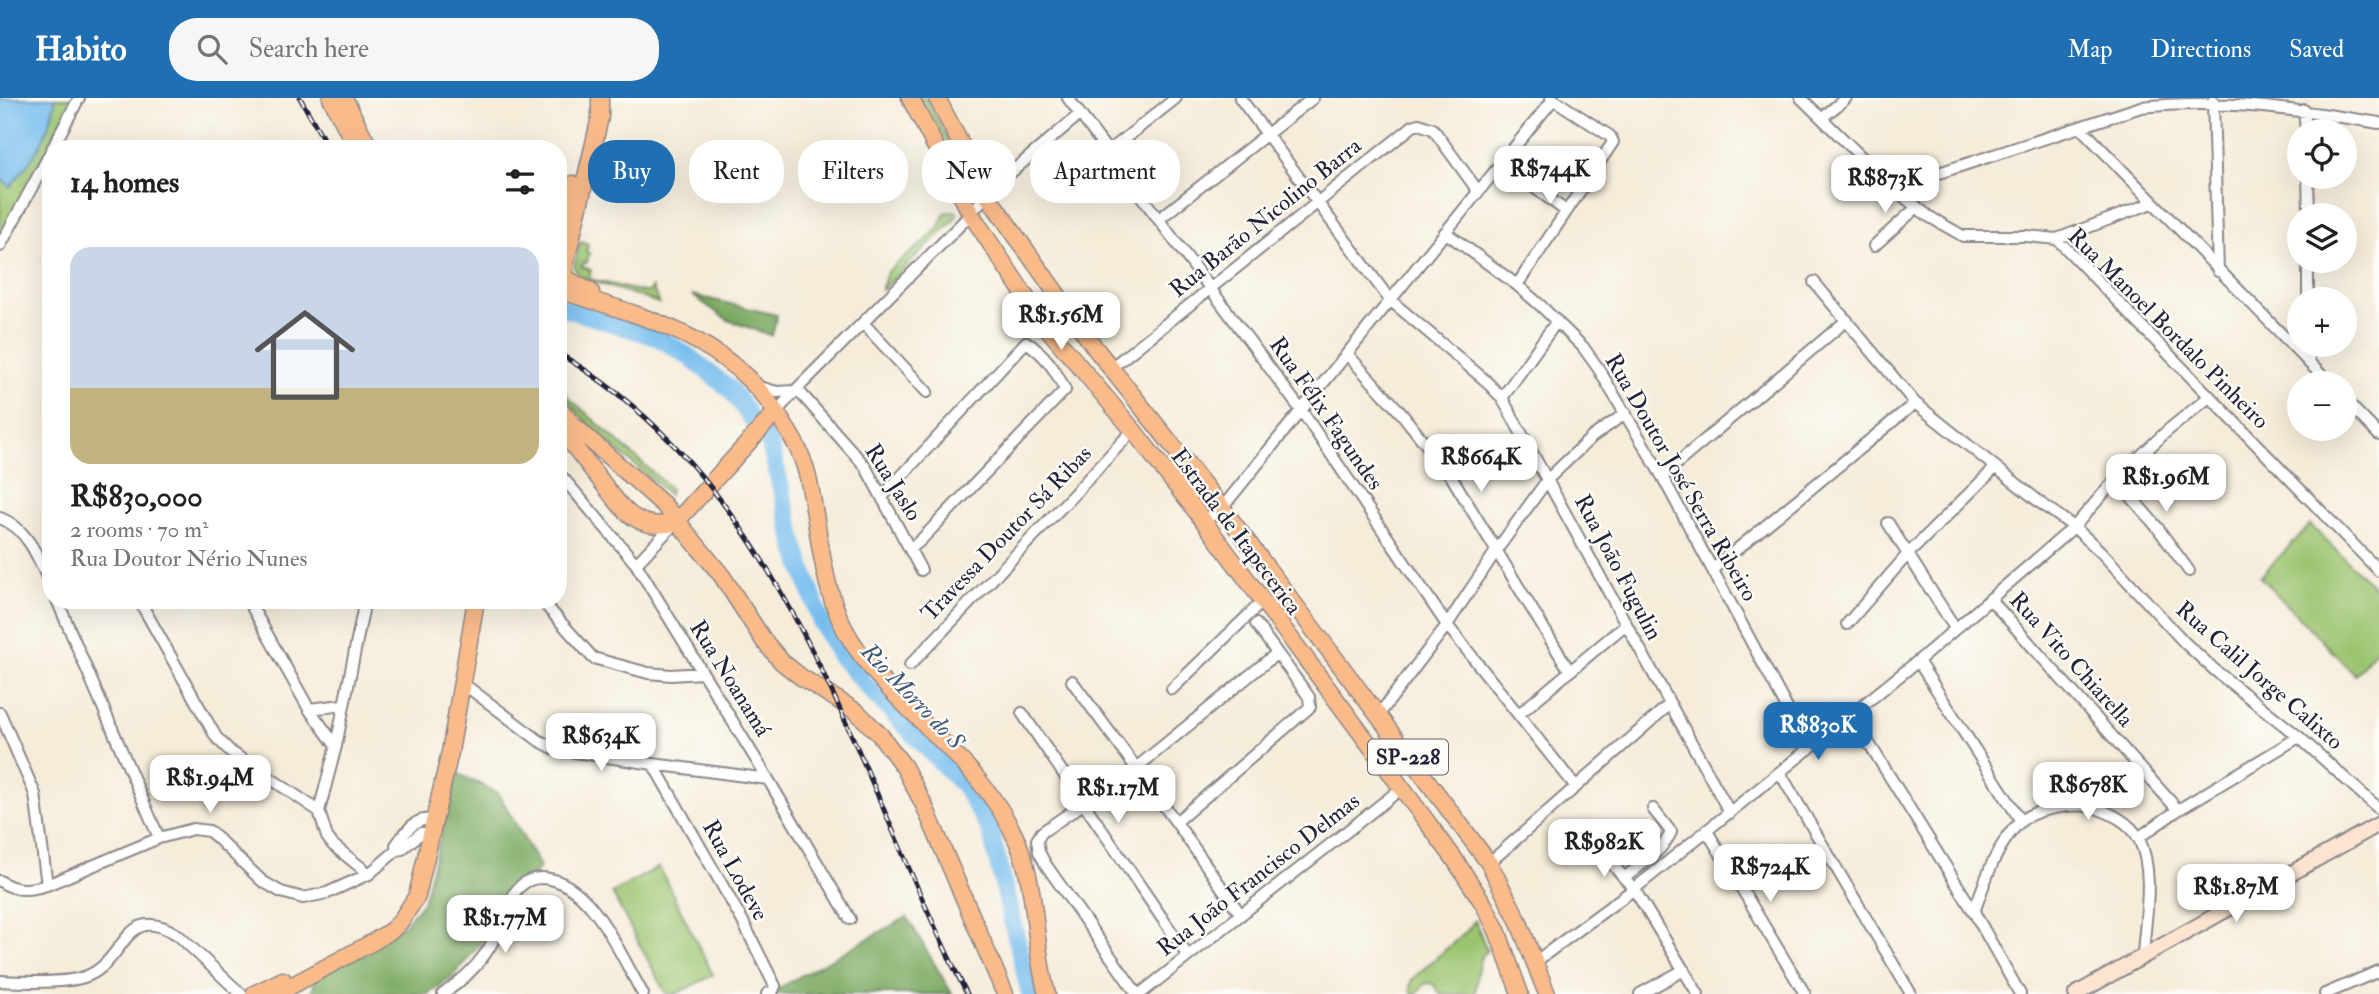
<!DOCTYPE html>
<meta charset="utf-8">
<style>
body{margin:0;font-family:"IM FELL Double Pica",serif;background:#f6f6f6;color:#202124;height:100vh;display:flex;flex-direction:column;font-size:26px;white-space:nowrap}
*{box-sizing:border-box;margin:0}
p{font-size:23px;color:#757577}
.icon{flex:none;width:38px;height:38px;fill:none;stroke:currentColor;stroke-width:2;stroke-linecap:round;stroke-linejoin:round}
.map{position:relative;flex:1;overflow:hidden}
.drawer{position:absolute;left:42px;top:42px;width:525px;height:469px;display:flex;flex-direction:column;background:#fff;border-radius:28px;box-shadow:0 7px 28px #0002}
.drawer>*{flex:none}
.top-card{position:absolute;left:588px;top:42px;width:665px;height:63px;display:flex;gap:14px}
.fabs{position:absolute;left:2287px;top:21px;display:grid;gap:14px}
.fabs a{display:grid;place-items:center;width:70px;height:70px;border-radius:50%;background:#fff;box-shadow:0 7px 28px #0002;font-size:35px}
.price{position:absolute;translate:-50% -60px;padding:0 16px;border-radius:14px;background:#fff;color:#222;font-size:23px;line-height:46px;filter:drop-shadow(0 2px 4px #0008)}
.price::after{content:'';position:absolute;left:50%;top:42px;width:21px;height:16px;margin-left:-10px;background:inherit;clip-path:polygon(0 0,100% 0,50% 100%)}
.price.on{background:#1f6fb2;color:#fff}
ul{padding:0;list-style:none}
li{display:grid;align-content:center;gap:14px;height:371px;padding:0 28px}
li span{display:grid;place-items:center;height:217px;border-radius:21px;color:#555}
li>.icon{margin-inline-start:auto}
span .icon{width:126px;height:126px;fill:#fffc;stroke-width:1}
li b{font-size:30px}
h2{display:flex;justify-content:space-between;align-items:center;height:84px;padding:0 28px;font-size:30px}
.pill{padding:0 24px;border-radius:28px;background:#fff;box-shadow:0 7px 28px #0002;font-size:24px;line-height:63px}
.pill.on{background:#1f6fb2;color:#fff}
header{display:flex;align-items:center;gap:42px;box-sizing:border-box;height:98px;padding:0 35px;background:#1f6fb2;color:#fff}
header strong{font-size:33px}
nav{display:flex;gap:38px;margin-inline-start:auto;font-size:24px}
.search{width:490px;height:63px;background:#f6f6f6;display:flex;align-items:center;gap:18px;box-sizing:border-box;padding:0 24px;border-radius:28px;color:#757577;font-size:26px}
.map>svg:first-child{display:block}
.green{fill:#9bc470;stroke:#5e7356;stroke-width:2}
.forest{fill:#7caa62;stroke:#4f664e;stroke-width:2}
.water{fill:#76bdee;stroke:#4c7094;stroke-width:2}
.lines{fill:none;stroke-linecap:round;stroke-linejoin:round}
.river{stroke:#76bdee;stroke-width:18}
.street-casing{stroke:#8c878a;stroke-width:14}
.secondary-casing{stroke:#8c878a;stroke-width:18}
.primary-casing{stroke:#8c878a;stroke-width:19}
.street{stroke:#fff;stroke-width:10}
.secondary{stroke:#fde4d1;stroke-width:14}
.primary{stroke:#fabb8b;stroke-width:16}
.rail-casing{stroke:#22223b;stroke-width:5}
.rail{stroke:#fdfcf7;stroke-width:2.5;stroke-dasharray:8;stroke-linecap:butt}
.labels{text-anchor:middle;stroke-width:5;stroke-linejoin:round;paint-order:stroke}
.shield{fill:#fdfcf7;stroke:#646373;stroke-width:2}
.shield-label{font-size:21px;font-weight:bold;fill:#22223b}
.street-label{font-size:23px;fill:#22223b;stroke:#fdfcf7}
.water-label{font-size:24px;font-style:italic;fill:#3f587a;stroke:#fdfcf7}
</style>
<header>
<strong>Habito</strong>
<div class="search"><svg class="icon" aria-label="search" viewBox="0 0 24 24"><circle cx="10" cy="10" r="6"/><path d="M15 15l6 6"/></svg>Search here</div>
<nav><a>Map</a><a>Directions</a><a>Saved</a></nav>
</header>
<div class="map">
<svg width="2379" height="896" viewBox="0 0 2379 896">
<rect width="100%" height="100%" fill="#fdfcf7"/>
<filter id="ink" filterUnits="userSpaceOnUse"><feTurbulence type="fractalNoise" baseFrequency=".0143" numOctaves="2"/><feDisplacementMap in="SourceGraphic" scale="14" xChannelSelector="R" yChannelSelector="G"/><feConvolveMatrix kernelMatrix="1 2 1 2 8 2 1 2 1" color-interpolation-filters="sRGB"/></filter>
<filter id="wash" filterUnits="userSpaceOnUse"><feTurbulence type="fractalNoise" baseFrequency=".00686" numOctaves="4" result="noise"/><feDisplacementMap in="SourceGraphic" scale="28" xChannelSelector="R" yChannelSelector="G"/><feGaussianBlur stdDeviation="1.57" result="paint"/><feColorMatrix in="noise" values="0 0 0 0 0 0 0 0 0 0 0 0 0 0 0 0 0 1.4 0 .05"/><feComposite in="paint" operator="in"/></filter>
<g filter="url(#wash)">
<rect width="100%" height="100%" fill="#f5ecd9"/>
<path class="green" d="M 0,0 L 75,0 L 0,142 Z
M 919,0 L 926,0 L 970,84 L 970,89 L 968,90 L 961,81 Z
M 956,113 L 957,117 L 954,122 L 881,193 L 887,174 L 925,143 L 938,130 L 945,115 Z
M 580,144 L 588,146 L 586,153 L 589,155 L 587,165 L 583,165 L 581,168 L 591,172 L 589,181 L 643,194 L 649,194 L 652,189 L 659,205 L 580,179 L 574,169 Z
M 558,282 L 568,299 L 670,390 L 669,397 C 646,374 559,311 558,282 Z
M 2310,427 L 2379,494 L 2379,548 L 2355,577 L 2260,479 Z
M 659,769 L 713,877 L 676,896 L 666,896 L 612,795 Z
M 1475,822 L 1487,853 C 1475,862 1478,882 1475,896 L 1441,896 L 1433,886 L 1426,885 L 1416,896 L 1412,896 L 1410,889 L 1412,881 L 1467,833 Z"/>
<path class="forest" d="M 692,197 L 777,217 L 772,238 L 728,222 Z
M 457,675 L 498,695 L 540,769 L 495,821 L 477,850 L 450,881 L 428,896 L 312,896 L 315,879 L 405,826 L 423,804 Z
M 907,819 L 952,896 L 768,896 Z"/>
<path class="water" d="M 0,0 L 56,0 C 47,42 37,56 10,89 L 0,80 Z"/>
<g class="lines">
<path class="river" d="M 558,208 L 659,240 L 688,258 L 731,292 L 753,323
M 760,333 L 770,346 L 796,450 L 821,524 L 840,558 L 875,597 L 964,688 L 990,732 L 1030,896"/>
</g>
</g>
<g filter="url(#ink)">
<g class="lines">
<defs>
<path id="street" d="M 1068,0 L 1301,312 L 1447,527 L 1576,689
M 1240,0 L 1390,202 L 1485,282 L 1502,300 L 1730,715
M 1801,0 L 1893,90 L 1928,118 L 1963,138 L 2027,138 L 2057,141 L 2379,473
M 2213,3 L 2218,173
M 2304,12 L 2306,33
M 1822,20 L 1846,0
M 2080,29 L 2329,285
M 52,51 L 79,0
M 1108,54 L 1176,0
M 1501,65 L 1566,113
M 2308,79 L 2309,117
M 1893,90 L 2141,9 C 2221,0 2300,12 2379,25
M 1159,121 L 1313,0
M 1445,134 L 1517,187 L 1541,208 L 1583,249 L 1598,270 L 1662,378 L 1809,651
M 2057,141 L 2152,105
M 0,148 L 51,54
M 1874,148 L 1916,110
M 2308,163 L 2308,201
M 1814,184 L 1915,305 L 2042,406 L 2074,429 L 2101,454 L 2185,545 L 2217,574 L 2299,639 L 2379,711
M 863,225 L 927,294
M 2309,247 L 2309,265
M 1347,256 L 1401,315 L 1451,378 L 1569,572
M 1111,270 L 1413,28 L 1419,26 L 1433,31 L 1478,93
M 756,288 L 777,294 L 794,293
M 797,291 L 865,368 L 921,472
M 1502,300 L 1557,223
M 2345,302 L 2379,337
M 776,314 L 797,291 L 962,125 L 995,88 L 1080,16
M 558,374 L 636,466 L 768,681 L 850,821
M 1662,378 L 1847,222
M 2116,381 L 2157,429 L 2189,473
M 882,399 L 1026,244 C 1045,256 1055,271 1065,292 L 920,443 L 910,451
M 0,420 C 28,430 40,463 51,489
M 1203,424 L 1222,410 L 1551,4 L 1551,0 L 1553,1 L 1610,38 L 1613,44 L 1517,187
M 1888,425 L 1955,530
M 636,466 L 675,425
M 1713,471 L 1915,305
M 1990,501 L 2178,712
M 57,502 L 159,740
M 139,502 L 216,639 L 231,654 L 319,713 L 327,739 L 333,747 L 369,776
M 248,502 L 309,611 L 336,648
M 541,502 L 593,560 L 648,575 L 671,577 L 703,575
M 1847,526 L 1908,456 L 1995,370
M 1918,563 L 2021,723
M 910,567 L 1075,395 L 1133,332
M 1072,583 L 1176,724 L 1241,817
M 460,587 L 469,590 L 538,642 L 555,651 L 653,666 L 768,681
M 1172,591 L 1262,504
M 309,611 L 343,607
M 0,615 L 35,696 L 47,787
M 1022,615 L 1188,858
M 1519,616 L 1625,527
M 1852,618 L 1974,814 L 2020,896
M 1377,619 L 1447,527 L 1496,453 L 1548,381 L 1592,339 L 1626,315
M 653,666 L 742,822 L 775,888 L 773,893 L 767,896
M 1780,675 L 1911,896
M 319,713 L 336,648 L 365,502
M 1176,724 L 1310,609 L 1309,599 L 1256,526
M 1707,733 L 1805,896
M 2138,740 L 2178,712 L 2299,639
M 1599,751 L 1634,791 L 1698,896
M 397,752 L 396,747 C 407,732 415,719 434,722
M 1489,765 L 1670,606
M 1624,780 C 1640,767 1663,753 1671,734 L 1653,711
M 0,783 C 16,794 30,792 47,787 L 159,740 L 193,731 L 209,733 L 215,738 L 262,783 L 281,794 L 303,800 L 327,795 L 369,776 L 397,752 L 402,751 L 421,735 L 431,736
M 1974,814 C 1985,783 1996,747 2020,724 C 2029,715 2047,711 2060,709 C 2073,707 2084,706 2096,710 C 2112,716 2130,724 2139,741 C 2155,774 2145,821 2143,857
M 1535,864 L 1634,791 L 1918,563 L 2074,429 L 2116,381 L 2167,333 L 2209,299
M 0,883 C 21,884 68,886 87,878 C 127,862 124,803 178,837 L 241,896
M 443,896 C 489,864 494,842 515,794 C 523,784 530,780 543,780 C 592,783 621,859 643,896
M 1137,896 L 1046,767 L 1039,754 L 1037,742 L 1042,734 L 1136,670 L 1276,556
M 1140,896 L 1402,690
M 1640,896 L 1684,872
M 2325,896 L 2379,873"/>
<path id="secondary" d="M 2076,896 L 2379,726"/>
<path id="primary" d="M 331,0 L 357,51
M 344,0 L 370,51
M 910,0 L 971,116 L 1043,225 L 1133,332 L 1199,417 L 1453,759 L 1483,805 L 1497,832 L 1520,896
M 937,0 L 987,97 L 1095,250 L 1222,410 L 1489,765 L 1518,822 L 1547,896
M 558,138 L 573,86
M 558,192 C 640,217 725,238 775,313 C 795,342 805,359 811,394 C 821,444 823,498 851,542 C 899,618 981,659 1018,745 C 1038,793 1033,847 1047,896
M 591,194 L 567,181 L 564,171 L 595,41 L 600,19 L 600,0
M 558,309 L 573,327 L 664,407 L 722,478 L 764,543 L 782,564 L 801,579 L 857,614 L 881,638 L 904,669 L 924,707 L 1005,896
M 558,337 L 570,343 C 581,358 593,372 604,387 C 624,413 640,435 676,424
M 676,424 L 776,314
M 254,896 L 283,882
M 276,896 L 373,844 L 392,832 L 400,824 L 417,798 L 450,654 L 476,502"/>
</defs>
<use href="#street" class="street-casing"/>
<use href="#secondary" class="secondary-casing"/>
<use href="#primary" class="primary-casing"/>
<use href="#street" class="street"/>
<use href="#secondary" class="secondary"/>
<use href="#primary" class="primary"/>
<defs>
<path id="rail" d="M 300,0 L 329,51
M 558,255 C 791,392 852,670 967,896"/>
</defs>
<use href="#rail" class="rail-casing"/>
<use href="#rail" class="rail"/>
</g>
</g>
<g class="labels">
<rect class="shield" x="1368" y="641.5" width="80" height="35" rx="5"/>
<g class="shield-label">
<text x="1408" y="666">SP-228</text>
</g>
<g class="street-label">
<text transform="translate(1265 119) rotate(-39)" y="8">Rua Barão Nicolino Barra</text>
<text transform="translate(2169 230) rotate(45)" y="8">Rua Manoel Bordalo Pinheiro</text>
<text transform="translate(1327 315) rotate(55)" y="8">Rua Félix Fagundes</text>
<text transform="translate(1682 379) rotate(60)" y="8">Rua Doutor José Serra Ribeiro</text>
<text transform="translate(894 384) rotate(58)" y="8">Rua Jaslo</text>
<text transform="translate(1237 433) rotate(53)" y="8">Estrada de Itapecerica</text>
<text transform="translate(1006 435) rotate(-46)" y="8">Travessa Doutor Sá Ribas</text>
<text transform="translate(1619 469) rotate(62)" y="8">Rua João Fugulin</text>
<text transform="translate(2072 561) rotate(48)" y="8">Rua Vito Chiarella</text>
<text transform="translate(2260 577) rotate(41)" y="8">Rua Calil Jorge Calixto</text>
<text transform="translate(731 580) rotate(58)" y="8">Rua Noanamá</text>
<text transform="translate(736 772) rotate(61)" y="8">Rua Lodeve</text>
<text transform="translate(1258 776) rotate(-38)" y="8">Rua João Francisco Delmas</text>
</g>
<g class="water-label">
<text transform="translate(913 598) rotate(46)" y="8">Rio Morro do S</text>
</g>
</g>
</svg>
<div class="fabs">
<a><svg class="icon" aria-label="locate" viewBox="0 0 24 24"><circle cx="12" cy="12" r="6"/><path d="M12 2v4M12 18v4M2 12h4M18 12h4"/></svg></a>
<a><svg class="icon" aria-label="layers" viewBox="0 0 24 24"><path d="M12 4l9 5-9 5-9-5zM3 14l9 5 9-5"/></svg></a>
<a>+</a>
<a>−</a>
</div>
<b class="price" style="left:1550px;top:108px">R$744K</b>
<b class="price" style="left:1885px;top:117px">R$873K</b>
<b class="price" style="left:1061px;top:254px">R$1.56M</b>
<b class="price" style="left:1481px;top:396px">R$664K</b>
<b class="price" style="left:2166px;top:416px">R$1.96M</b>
<b class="price on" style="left:1818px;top:664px">R$830K</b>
<b class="price" style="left:601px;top:675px">R$634K</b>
<b class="price" style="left:210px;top:717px">R$1.94M</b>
<b class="price" style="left:2088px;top:724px">R$678K</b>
<b class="price" style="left:1118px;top:727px">R$1.17M</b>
<b class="price" style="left:1604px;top:781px">R$982K</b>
<b class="price" style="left:1770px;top:806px">R$724K</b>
<b class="price" style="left:2236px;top:826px">R$1.87M</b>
<b class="price" style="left:505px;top:857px">R$1.77M</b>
<div class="top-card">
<a class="pill on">Buy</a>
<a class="pill">Rent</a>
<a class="pill">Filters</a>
<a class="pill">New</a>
<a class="pill">Apartment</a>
</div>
<section class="drawer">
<h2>14 homes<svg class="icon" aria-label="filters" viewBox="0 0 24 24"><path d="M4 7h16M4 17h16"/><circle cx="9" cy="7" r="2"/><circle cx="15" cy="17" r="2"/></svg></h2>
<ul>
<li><span style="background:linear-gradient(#c9d6e8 65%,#c2b280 0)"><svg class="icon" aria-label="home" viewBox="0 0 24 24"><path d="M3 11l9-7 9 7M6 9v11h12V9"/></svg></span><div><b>R$830,000</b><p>2 rooms · 70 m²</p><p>Rua Doutor Nério Nunes</p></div></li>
</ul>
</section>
</div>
